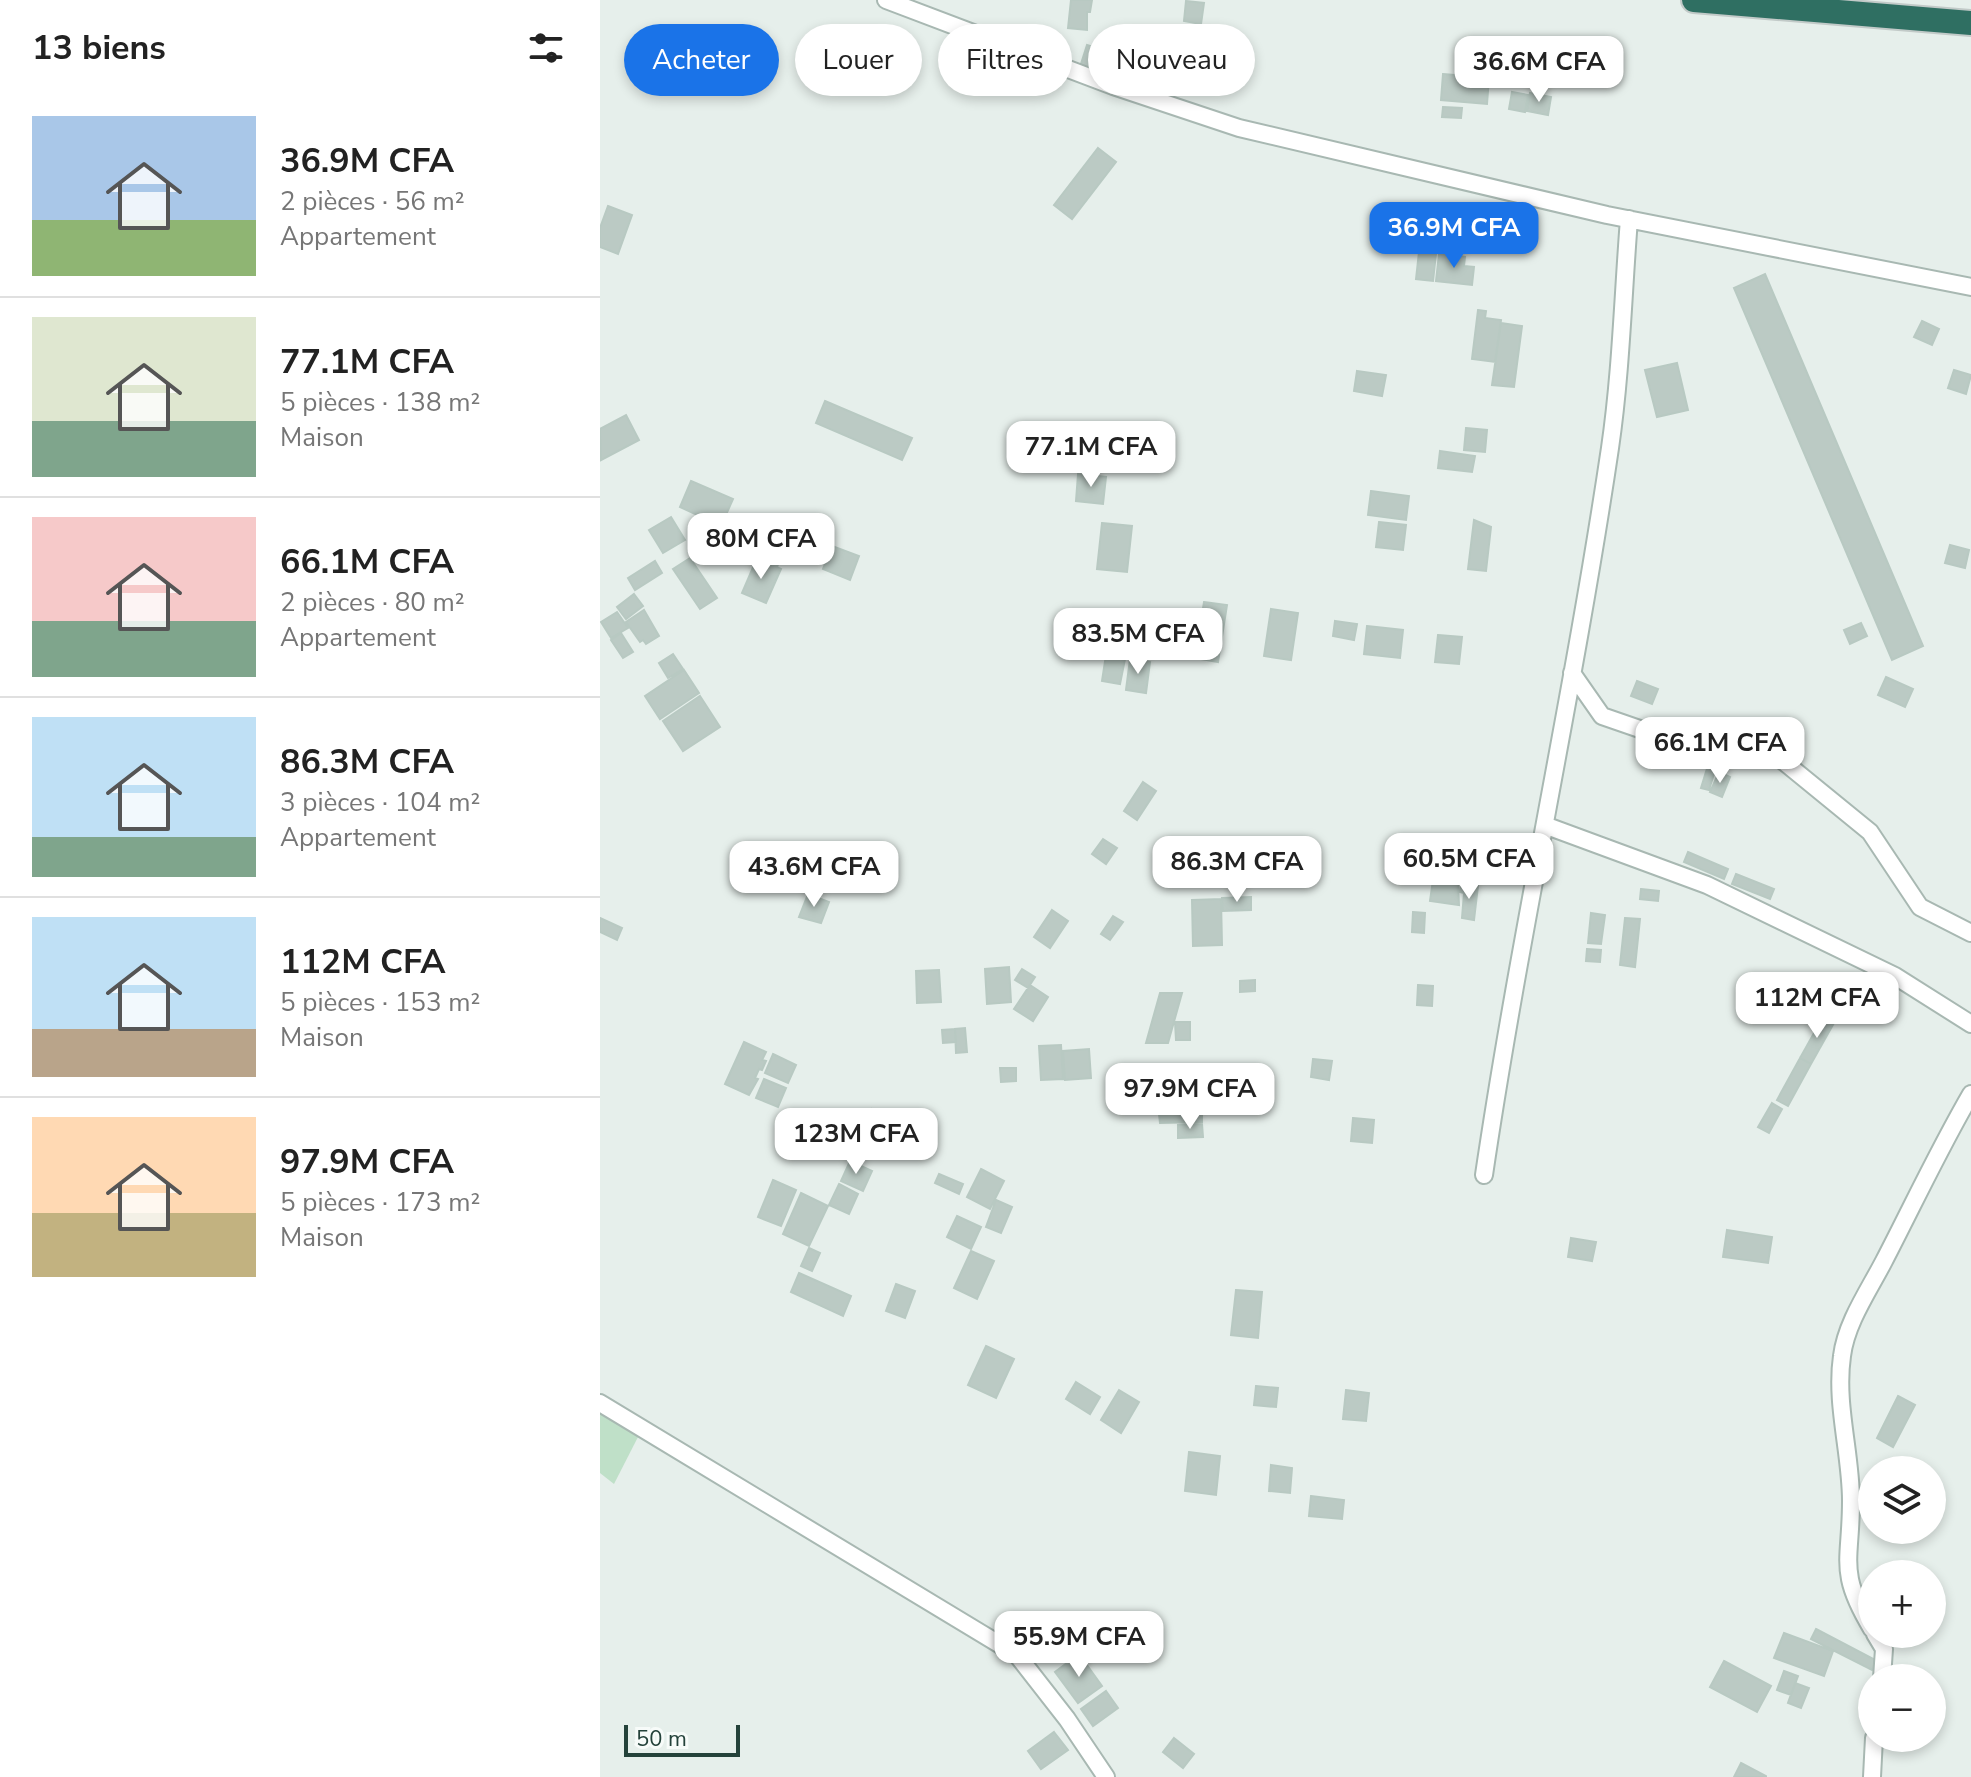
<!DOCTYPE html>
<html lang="fr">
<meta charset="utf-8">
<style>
body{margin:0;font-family:"Nunito Sans",sans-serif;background:#f6f6f6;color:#222;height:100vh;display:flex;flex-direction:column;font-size:30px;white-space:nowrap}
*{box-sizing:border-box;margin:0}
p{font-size:26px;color:#767676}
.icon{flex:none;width:44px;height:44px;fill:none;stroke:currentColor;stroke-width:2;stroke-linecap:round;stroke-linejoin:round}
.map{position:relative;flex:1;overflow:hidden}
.side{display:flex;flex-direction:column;background:#fff;width:600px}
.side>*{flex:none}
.top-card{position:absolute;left:24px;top:24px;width:760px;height:72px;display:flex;gap:16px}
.buttons{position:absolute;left:1258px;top:1456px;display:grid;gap:16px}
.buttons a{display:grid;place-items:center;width:88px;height:88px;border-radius:50%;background:#fff;box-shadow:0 4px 12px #0003;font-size:40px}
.scale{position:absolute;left:24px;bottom:20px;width:116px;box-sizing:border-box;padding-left:8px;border:4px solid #24423a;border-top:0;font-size:22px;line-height:28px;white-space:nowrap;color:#24423a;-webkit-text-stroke:6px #f7fbf9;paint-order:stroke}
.price{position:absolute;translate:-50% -68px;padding:0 18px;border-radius:16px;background:#fff;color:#222;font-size:26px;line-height:52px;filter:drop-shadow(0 2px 4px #0008)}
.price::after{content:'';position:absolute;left:50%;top:48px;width:24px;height:18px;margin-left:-12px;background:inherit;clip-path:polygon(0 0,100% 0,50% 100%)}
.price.on{background:#1a73e8;color:#fff}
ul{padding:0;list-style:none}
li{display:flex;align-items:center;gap:24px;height:200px;padding:0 32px}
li+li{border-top:2px solid #e0e0e0}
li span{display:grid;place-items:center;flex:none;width:224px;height:160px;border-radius:0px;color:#555}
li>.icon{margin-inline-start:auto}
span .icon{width:96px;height:96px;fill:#fffc;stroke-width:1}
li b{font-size:34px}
h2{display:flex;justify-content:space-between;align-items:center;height:96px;padding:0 32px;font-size:34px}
.tag{padding:0 28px;border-radius:36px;background:#fff;box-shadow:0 4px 12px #0003;font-size:28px;line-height:72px}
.tag.on{background:#1a73e8;color:#fff}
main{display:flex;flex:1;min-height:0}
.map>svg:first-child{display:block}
.green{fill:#bfe0c8}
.building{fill:#bbcac4;stroke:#b8c9c2;stroke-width:2}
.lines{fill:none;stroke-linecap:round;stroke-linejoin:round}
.street-casing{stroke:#a8b8b2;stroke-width:20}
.highway-casing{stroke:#c2cac8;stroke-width:28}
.street{stroke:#fff;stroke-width:16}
.highway{stroke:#2f6f62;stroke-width:24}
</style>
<main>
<section class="side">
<h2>13 biens<svg class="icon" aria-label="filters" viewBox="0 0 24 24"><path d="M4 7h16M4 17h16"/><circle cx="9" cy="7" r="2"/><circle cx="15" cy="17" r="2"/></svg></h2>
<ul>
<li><span style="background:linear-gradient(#a9c7e8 65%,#8fb573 0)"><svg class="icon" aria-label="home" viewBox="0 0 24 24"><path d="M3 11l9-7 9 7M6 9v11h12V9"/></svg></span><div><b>36.9M CFA</b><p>2 pièces · 56 m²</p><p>Appartement</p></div></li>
<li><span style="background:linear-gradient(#dfe7d0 65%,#7fa58c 0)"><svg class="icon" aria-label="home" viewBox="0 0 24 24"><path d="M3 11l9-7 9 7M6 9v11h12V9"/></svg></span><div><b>77.1M CFA</b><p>5 pièces · 138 m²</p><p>Maison</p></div></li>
<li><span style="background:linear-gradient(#f6c9c9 65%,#7fa58c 0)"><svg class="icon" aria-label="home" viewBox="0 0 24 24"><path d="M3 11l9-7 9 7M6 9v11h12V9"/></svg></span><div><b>66.1M CFA</b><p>2 pièces · 80 m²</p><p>Appartement</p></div></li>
<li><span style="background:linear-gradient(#bfe0f5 75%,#7fa58c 0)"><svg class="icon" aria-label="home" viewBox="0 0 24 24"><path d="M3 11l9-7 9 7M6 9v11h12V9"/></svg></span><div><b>86.3M CFA</b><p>3 pièces · 104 m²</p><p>Appartement</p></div></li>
<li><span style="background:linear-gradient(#bfe0f5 70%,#b9a48a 0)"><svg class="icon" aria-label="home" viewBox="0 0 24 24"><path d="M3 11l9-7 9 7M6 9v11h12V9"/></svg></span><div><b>112M CFA</b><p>5 pièces · 153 m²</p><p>Maison</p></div></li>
<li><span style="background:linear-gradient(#ffd9b3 60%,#c2b280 0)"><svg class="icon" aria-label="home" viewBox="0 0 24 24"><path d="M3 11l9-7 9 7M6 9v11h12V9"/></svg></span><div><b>97.9M CFA</b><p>5 pièces · 173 m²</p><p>Maison</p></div></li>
</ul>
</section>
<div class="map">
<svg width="1371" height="1777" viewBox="0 0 1371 1777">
<rect width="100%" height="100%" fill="#e6efeb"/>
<path class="green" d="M 0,1409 L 39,1435 L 14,1484 L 0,1473 Z"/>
<path class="building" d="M 471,0 L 492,0 L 490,12 L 487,12 L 487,30 L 468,28 Z
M 586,1 L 604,3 L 601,24 L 584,21 Z
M 487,45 L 524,57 L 517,80 L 480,67 Z
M 526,59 L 573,75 L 566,96 L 519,80 Z
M 578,60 L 596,61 L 593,95 L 575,93 Z
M 843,74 L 889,78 L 887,104 L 841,100 Z
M 912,92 L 928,95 L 925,112 L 909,109 Z
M 930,93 L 951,97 L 948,115 L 927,111 Z
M 843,107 L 862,108 L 861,118 L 842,117 Z
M 498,148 L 516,162 L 472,219 L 454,205 Z
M 8,206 L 32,215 L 18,254 L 0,247 L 0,228 Z
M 819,252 L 836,254 L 833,281 L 816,279 Z
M 839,254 L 865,257 L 864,266 L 874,267 L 872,285 L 836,281 Z
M 1165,274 L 1323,646 L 1292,660 L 1134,288 Z
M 878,310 L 886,311 L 885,318 L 901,320 L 895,362 L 872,359 Z
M 1322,321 L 1339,329 L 1332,345 L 1314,337 Z
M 901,323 L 922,326 L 914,387 L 892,385 Z
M 1077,363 L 1088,410 L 1057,417 L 1045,370 Z
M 1354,370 L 1371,375 L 1366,394 L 1348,388 Z
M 757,371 L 786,375 L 782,396 L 754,391 Z
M 225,401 L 312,438 L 302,460 L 216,423 Z
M 26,415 L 39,440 L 1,460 L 0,429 Z
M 866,428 L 887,430 L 885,452 L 864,450 Z
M 840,451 L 875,456 L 872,472 L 838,468 Z
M 478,474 L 506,477 L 503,504 L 476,501 Z
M 91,481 L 133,499 L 121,526 L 80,507 Z
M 771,491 L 809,496 L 806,520 L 768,515 Z
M 71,517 L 85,540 L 63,553 L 49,530 Z
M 874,520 L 891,527 L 886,571 L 868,569 Z
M 779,522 L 806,525 L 803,550 L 776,547 Z
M 502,523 L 532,526 L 527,572 L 497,569 Z
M 163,544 L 183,552 L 177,567 L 157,558 Z
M 1350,545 L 1369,550 L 1365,568 L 1345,563 Z
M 232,546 L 259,556 L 250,580 L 223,569 Z
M 90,558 L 117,598 L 100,609 L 73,569 Z
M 157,558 L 181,569 L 166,603 L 142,593 Z
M 55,561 L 62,573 L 35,590 L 28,578 Z
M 34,594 L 43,606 L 26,619 L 17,607 Z
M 604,602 L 627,605 L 618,662 L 595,658 Z
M 671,609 L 698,613 L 691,660 L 664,656 Z
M 44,610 L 59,636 L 46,644 L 43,640 L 40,642 L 26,622 Z
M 17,612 L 28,628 L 11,638 L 1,622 Z
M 555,619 L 575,623 L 571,648 L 551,645 Z
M 735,621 L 757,624 L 754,640 L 733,636 Z
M 1261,623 L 1267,636 L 1250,644 L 1244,630 Z
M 767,626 L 803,630 L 800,658 L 764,654 Z
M 574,627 L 597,631 L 593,652 L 571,648 Z
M 21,633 L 33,652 L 23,658 L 11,640 Z
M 838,635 L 862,637 L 859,664 L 835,662 Z
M 73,654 L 83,669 L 68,678 L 59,663 Z
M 506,655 L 525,659 L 520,684 L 502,681 Z
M 530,659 L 550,662 L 546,693 L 526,690 Z
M 84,670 L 99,693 L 60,719 L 45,696 Z
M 1286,677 L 1313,689 L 1305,707 L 1278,695 Z
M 1037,681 L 1058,689 L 1052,704 L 1031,696 Z
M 100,696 L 120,727 L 83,751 L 63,721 Z
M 1109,762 L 1117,764 L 1109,790 L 1101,788 Z
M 1119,772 L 1130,777 L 1122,797 L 1110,792 Z
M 543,782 L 556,791 L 537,820 L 524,811 Z
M 503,839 L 517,848 L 506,864 L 492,854 Z
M 1088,852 L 1128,869 L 1124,879 L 1084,862 Z
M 1136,874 L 1174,889 L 1170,899 L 1132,884 Z
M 833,880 L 858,884 L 859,905 L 830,901 Z
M 861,884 L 878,886 L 874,920 L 862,918 L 864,893 L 860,892 Z
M 1041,889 L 1059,891 L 1058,901 L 1040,899 Z
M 208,894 L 229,902 L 221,923 L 199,917 Z
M 651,897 L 651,910 L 623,911 L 622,898 Z
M 621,899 L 622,945 L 593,946 L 592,900 Z
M 452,910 L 468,921 L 450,948 L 434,937 Z
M 813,912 L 825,913 L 824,933 L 812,932 Z
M 991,913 L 1005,915 L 1001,944 L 988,943 Z
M 513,916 L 523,922 L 510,940 L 501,934 Z
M 0,918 L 22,928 L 17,940 L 0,932 Z
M 1025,918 L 1040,919 L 1035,967 L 1020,965 Z
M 987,949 L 1001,950 L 1000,962 L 986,961 Z
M 409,967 L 411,1002 L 387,1004 L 385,969 Z
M 422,969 L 435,977 L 428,988 L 415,980 Z
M 339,970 L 341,1002 L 317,1003 L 316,971 Z
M 655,980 L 655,991 L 640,992 L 640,981 Z
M 430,985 L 448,997 L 433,1021 L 414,1009 Z
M 818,985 L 833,986 L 832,1006 L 817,1005 Z
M 560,993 L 582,993 L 568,1043 L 546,1043 Z
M 1223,1017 L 1234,1023 L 1211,1064 L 1200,1058 Z
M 575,1022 L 590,1022 L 590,1040 L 576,1040 Z
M 365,1028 L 367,1052 L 356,1053 L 355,1029 Z
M 355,1029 L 356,1042 L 343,1043 L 342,1030 Z
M 144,1042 L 166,1052 L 162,1060 L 166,1061 L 162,1070 L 159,1069 L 155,1078 L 158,1079 L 149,1095 L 125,1084 Z
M 461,1045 L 463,1079 L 441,1080 L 439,1046 Z
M 489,1049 L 491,1078 L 465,1080 L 463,1051 Z
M 173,1054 L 196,1065 L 188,1083 L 165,1073 Z
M 1200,1058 L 1211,1064 L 1188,1106 L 1177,1100 Z
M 713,1059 L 732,1061 L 729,1080 L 711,1077 Z
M 400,1068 L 416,1068 L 416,1081 L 401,1082 Z
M 164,1079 L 186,1088 L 178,1107 L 156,1098 Z
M 552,1089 L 552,1106 L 520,1107 L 526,1090 Z
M 601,1089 L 602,1113 L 552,1114 L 552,1091 Z
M 1172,1103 L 1182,1109 L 1169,1133 L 1158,1127 Z
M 272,1109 L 293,1119 L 284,1138 L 263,1129 Z
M 602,1113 L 602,1122 L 560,1123 L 559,1114 Z
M 753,1118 L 774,1120 L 772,1143 L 751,1141 Z
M 602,1124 L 603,1137 L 578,1138 L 578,1125 Z
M 250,1161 L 272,1171 L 263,1191 L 241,1181 Z
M 381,1169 L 404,1181 L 390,1209 L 367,1197 Z
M 339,1174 L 363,1184 L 359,1194 L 335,1183 Z
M 173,1180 L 196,1190 L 181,1226 L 158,1217 Z
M 239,1184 L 258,1194 L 249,1214 L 229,1205 Z
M 201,1193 L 228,1206 L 209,1246 L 183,1234 Z
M 396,1200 L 412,1207 L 401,1233 L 386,1227 Z
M 357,1216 L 381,1227 L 371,1249 L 347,1237 Z
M 1127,1230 L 1172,1237 L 1168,1263 L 1123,1257 Z
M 971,1238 L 996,1242 L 992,1261 L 968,1257 Z
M 209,1248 L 220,1253 L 212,1271 L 201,1266 Z
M 371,1251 L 394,1261 L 377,1299 L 354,1288 Z
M 199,1273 L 251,1296 L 243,1316 L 191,1292 Z
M 296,1284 L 315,1291 L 305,1318 L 286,1311 Z
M 636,1290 L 662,1292 L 658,1338 L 631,1335 Z
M 386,1346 L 414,1359 L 396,1398 L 368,1385 Z
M 476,1382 L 500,1397 L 490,1414 L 466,1399 Z
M 656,1386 L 678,1388 L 676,1407 L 654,1405 Z
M 519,1390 L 539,1402 L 521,1433 L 501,1420 Z
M 746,1390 L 769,1393 L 766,1421 L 743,1419 Z
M 1298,1396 L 1315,1405 L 1293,1447 L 1277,1438 Z
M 589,1452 L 620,1456 L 616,1495 L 585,1491 Z
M 671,1465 L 692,1468 L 690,1493 L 669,1491 Z
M 711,1496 L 744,1500 L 742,1519 L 709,1516 Z
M 1216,1629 L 1277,1661 L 1272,1670 L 1211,1639 Z
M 1184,1633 L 1233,1651 L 1224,1676 L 1174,1658 Z
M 479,1654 L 502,1686 L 478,1703 L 455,1672 Z
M 1124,1661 L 1171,1686 L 1157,1712 L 1110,1687 Z
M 1184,1671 L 1198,1676 L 1191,1695 L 1177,1690 Z
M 1195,1683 L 1209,1688 L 1201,1708 L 1188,1703 Z
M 506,1691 L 518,1708 L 493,1726 L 481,1709 Z
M 454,1732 L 468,1750 L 441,1769 L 428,1751 Z
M 574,1738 L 594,1754 L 583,1768 L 563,1752 Z
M 1141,1763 L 1166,1776 L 1166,1777 L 1134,1777 Z"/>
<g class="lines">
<defs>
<path id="street" d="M 286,0 L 513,86 L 639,128 L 1007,215 L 1371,287
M 972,673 L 1002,716 L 1057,735 L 1143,741 L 1167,748 L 1270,832 L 1320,907 L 1371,933
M 947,826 L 1107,885 L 1295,976 L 1371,1024
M 884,1175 C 920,932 974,691 1010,448 C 1021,373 1023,295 1029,219
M 0,1403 L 417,1655 L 467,1719 L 506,1777
M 1272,1629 C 1237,1571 1251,1562 1251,1501 C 1251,1453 1235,1404 1242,1356 C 1246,1323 1269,1290 1284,1261 C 1313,1205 1339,1149 1371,1094
M 1275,1634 L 1284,1649 L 1282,1678
M 1272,1777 L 1274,1738"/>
<path id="highway" d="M 1094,0 L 1371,23"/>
</defs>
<use href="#street" class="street-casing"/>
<use href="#highway" class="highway-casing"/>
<use href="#street" class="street"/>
<use href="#highway" class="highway"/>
</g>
</svg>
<div class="buttons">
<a><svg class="icon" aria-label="layers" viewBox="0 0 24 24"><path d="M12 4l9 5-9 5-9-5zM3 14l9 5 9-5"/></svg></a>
<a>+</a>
<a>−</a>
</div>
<div class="scale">50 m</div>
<b class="price" style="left:939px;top:104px">36.6M CFA</b>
<b class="price on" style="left:854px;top:270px">36.9M CFA</b>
<b class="price" style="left:491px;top:489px">77.1M CFA</b>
<b class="price" style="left:161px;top:581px">80M CFA</b>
<b class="price" style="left:538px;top:676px">83.5M CFA</b>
<b class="price" style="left:1120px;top:785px">66.1M CFA</b>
<b class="price" style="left:869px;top:901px">60.5M CFA</b>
<b class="price" style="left:637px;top:904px">86.3M CFA</b>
<b class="price" style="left:214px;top:909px">43.6M CFA</b>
<b class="price" style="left:1217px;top:1040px">112M CFA</b>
<b class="price" style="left:590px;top:1131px">97.9M CFA</b>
<b class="price" style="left:256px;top:1176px">123M CFA</b>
<b class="price" style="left:479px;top:1679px">55.9M CFA</b>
<div class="top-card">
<a class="tag on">Acheter</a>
<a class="tag">Louer</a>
<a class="tag">Filtres</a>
<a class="tag">Nouveau</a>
</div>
</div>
</main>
